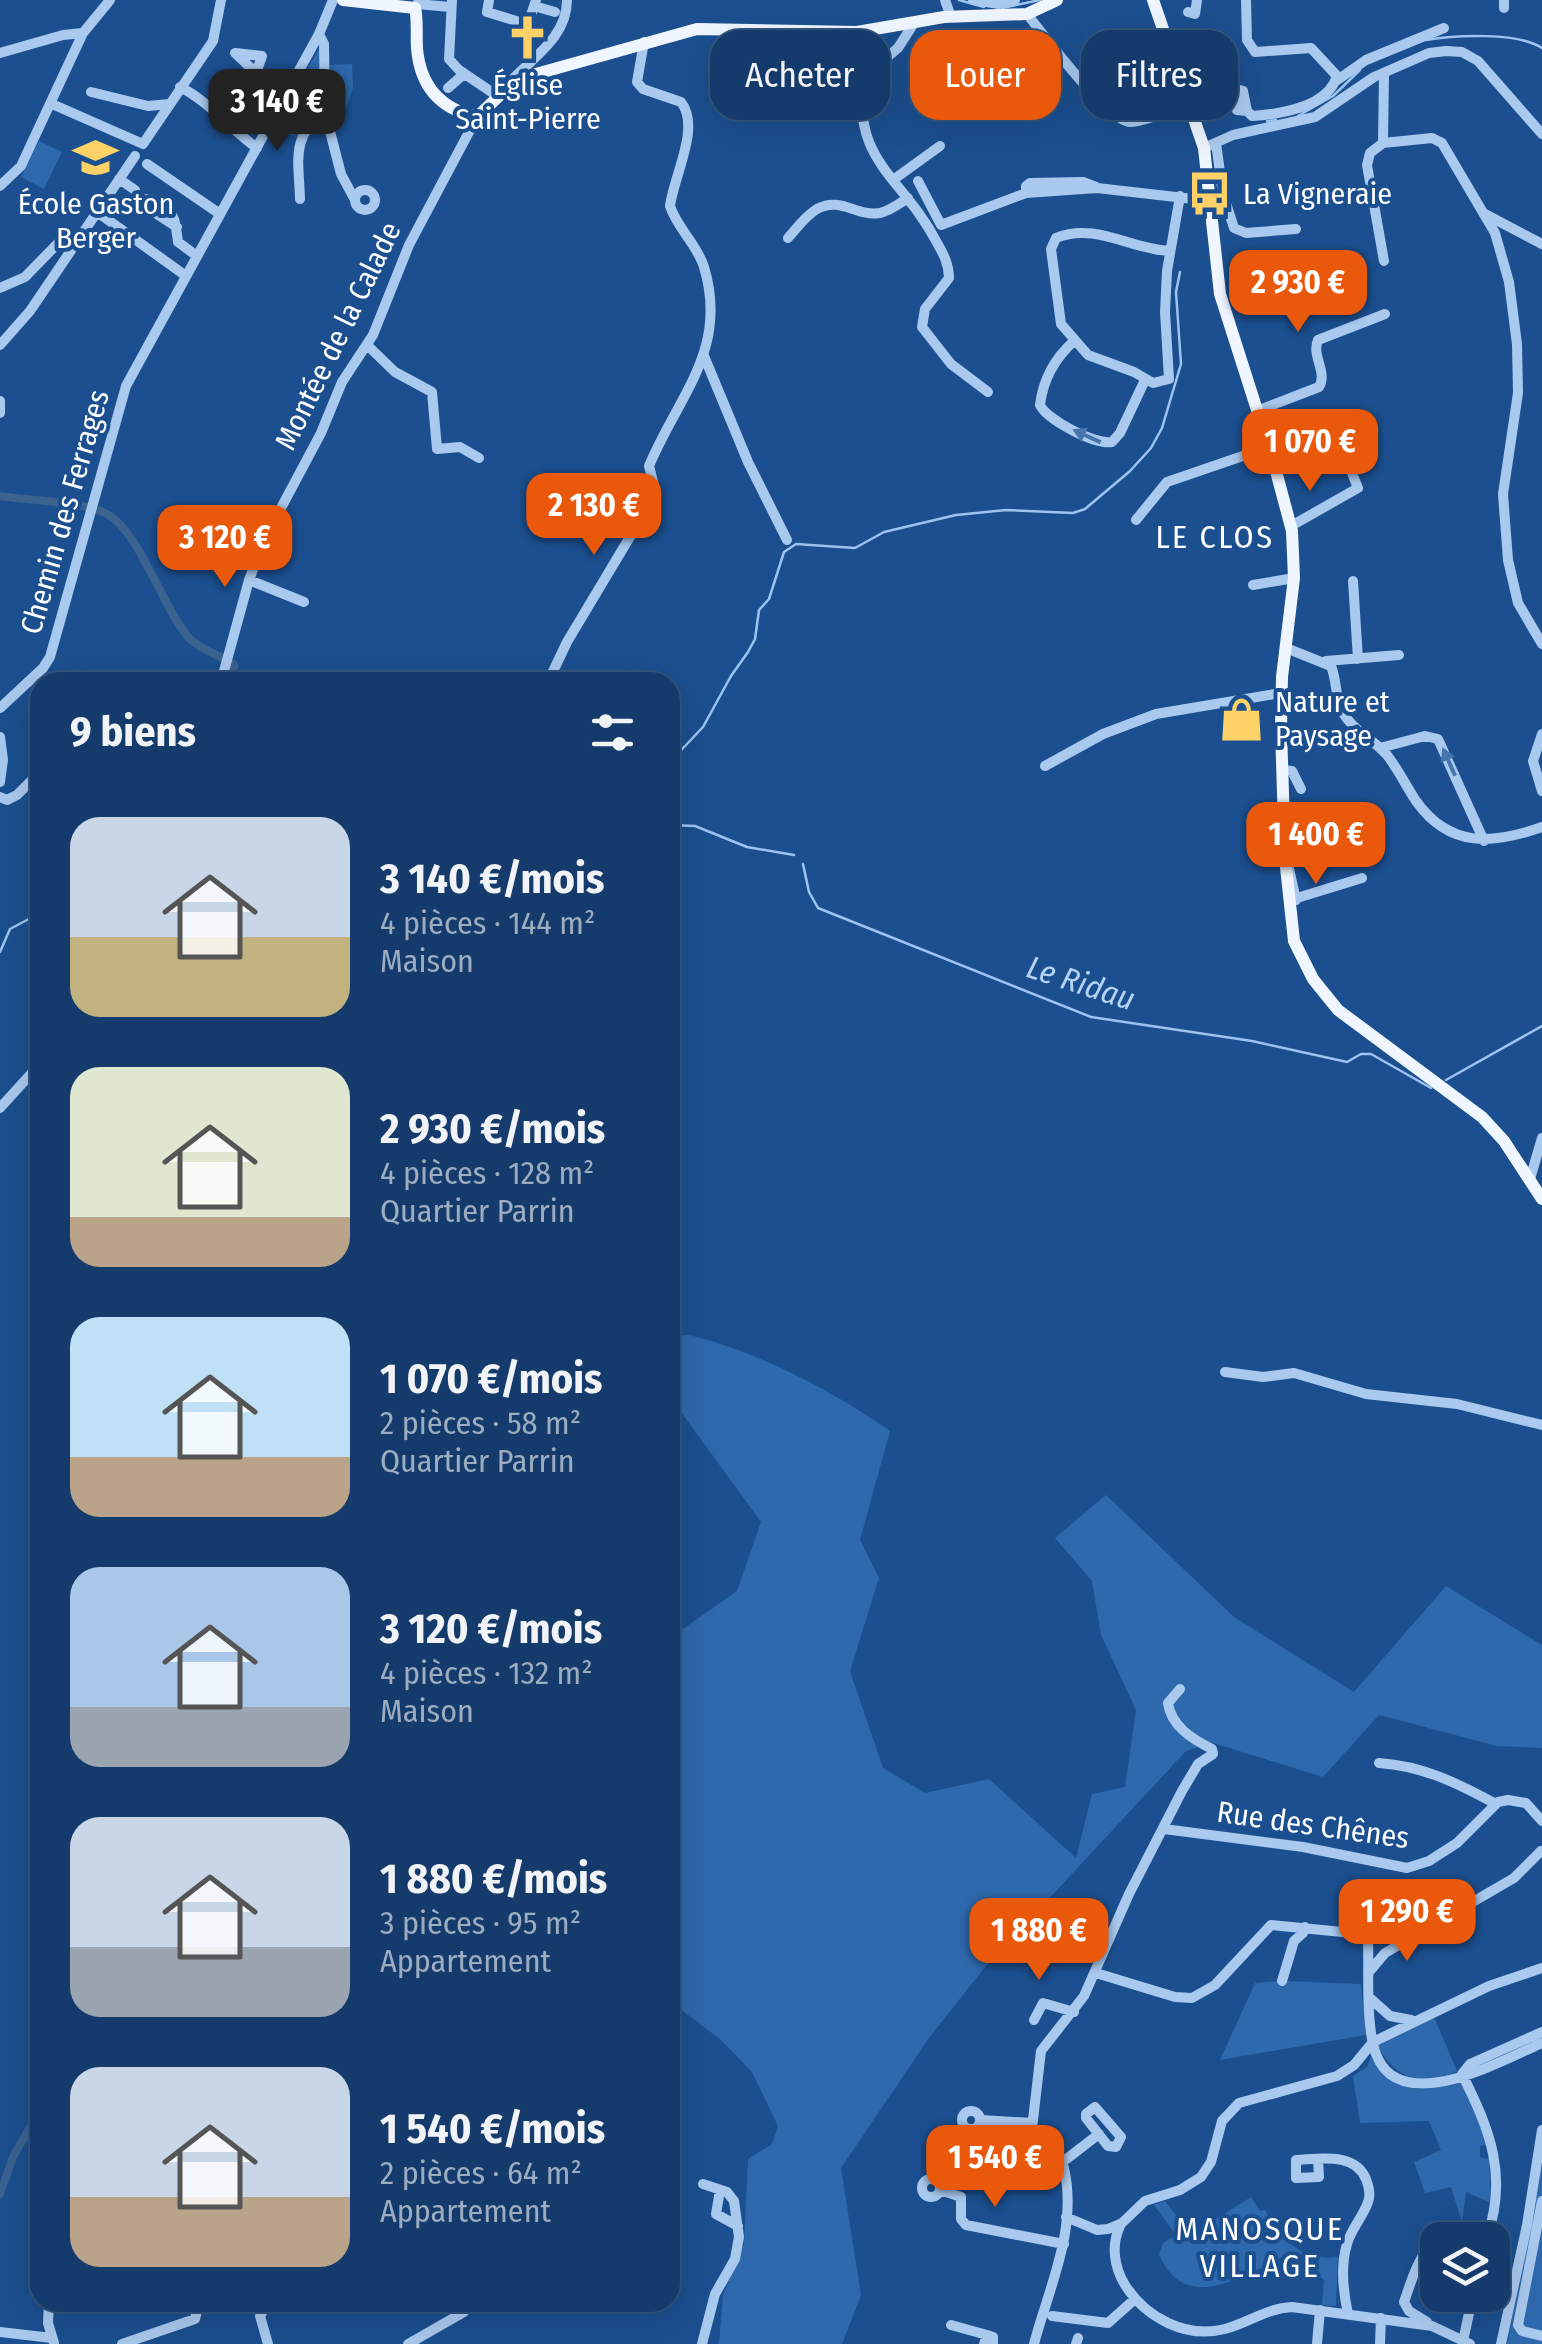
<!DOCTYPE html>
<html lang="fr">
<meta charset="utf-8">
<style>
body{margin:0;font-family:"Fira Sans Condensed",sans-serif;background:#214673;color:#f1f3f6;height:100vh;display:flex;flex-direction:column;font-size:38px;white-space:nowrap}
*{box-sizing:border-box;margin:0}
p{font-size:32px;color:#9dadc1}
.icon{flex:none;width:55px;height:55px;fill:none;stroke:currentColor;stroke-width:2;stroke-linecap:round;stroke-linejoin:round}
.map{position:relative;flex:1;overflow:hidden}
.side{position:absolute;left:30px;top:672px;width:650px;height:1640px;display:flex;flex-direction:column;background:#143b6b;border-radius:30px;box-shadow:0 10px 40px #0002,0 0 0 2px #33557e}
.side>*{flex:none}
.banner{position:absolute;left:710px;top:30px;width:680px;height:90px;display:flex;gap:20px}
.controls{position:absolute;left:1420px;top:2222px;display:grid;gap:20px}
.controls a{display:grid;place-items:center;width:90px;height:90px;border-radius:20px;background:#143b6b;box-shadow:0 10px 40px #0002,0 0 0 2px #33557e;font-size:50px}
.price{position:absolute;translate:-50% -85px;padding:0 22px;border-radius:20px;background:#ea580c;color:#fff;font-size:32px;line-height:65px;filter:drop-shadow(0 2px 5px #0008)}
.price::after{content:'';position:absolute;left:50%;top:60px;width:30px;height:22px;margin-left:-15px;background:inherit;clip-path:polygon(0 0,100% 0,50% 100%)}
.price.current{background:#222;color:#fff}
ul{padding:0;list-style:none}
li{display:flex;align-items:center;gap:30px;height:250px;padding:0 40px}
li span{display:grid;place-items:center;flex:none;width:280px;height:200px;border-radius:30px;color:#555}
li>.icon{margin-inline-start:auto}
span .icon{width:120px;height:120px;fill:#fffc;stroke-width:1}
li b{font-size:42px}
h2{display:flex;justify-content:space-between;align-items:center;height:120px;padding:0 40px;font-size:42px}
.tag{padding:0 35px;border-radius:30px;background:#143b6b;box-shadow:0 10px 40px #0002,0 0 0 2px #33557e;font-size:35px;line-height:90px}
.tag.current{background:#ea580c;color:#fff}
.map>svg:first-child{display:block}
.green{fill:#2e69ad}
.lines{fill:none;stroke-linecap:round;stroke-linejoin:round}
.stream{stroke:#9cc4f0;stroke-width:2.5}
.canal{stroke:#3c6290;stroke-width:8}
.minor{stroke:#a9c9ee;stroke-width:10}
.major{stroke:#f0f6ff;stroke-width:12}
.oneway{fill:#4674ac}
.labels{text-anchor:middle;stroke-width:8;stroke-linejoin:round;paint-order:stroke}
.poi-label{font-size:30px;fill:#fff;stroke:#1b4f8f}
.street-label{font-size:30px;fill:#fff;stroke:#1b4f8f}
.neighbourhood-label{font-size:32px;letter-spacing:2.5px;fill:#fff;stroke:#1b4f8f}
.water-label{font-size:32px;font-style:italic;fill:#b5d3f5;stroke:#1b4f8f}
</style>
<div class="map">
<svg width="1542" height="2344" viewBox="0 0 1542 2344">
<rect width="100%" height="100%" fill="#1b4f8f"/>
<path class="green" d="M 319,49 L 321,92 L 296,138 L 273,126 Z
M 352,64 L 353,88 L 337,131 L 331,132 L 329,65 Z
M 39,141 L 62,152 L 44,189 L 21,177 Z
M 688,1335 C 753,1349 835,1392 890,1431 L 860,1540 L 879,1578 L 850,1671 L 883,1768 L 925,1793 L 989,1779 L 1076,1858 L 1092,1794 L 1125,1787 L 1136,1710 L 1101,1635 L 1092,1581 L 1055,1538 L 1106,1495 L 1234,1617 L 1354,1692 L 1446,1586 L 1542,1645 L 1542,1748 L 1497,1746 L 1379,1715 L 1323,1777 L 1210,1742 L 1185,1752 L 981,1972 L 929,2038 L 841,2168 L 861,2295 L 842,2344 L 719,2344 L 723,2295 L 744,2244 L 748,2159 L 772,2144 L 778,2126 L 752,2072 L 721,2040 L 670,2001 L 670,1638 L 737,1591 L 761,1522 L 670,1397 L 670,1336 Z
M 1282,1981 L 1361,1984 L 1366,2035 L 1220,2060 L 1255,1983 Z
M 1434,2017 L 1457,2071 C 1424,2092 1394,2077 1377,2045 Z
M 1371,2056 C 1397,2093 1420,2095 1461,2081 L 1471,2098 L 1487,2145 L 1480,2146 L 1480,2157 L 1489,2159 L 1491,2203 L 1466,2192 L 1462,2222 L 1451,2187 L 1425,2193 L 1414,2162 L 1441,2150 L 1429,2121 L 1360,2123 L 1353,2076 L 1367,2067 Z
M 1542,2150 L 1542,2344 L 1507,2344 L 1539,2182 Z
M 1251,2197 L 1260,2211 L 1265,2210 C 1281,2239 1301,2262 1338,2257 L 1336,2306 L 1322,2305 L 1324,2280 L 1292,2253 C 1249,2271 1186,2319 1159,2254 L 1163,2243 L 1176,2235 L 1154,2205 L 1165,2201 L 1191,2235 Z"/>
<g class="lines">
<path class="stream" d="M 959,0 L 984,7
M 1002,8 L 1040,0
M 1426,40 C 1455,35 1518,32 1542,48
M 1298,116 L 1333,96 L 1360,70
M 1267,121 L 1276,120
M 670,762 L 703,727 L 731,676 L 748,652 L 755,639 L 759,610 L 769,599 L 784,552 L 796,544 L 855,548 L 884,532 L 956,515 L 1006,510 L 1073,513 L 1085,509 L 1130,471 L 1151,448 L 1162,428 L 1181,364 L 1176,292 L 1180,272
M 670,825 L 695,826 L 747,847 L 794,855
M 803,864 L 809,892 L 818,908 L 1091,1017 L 1252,1041 L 1347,1062 L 1361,1054 L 1371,1054 L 1431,1088
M 0,952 L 10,929 L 40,913
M 1446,1080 L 1542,1026"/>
<path class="canal" d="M 0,496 C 29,501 83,501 107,514 C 139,531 163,608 188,637 C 201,651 220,654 234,665 L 231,682
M 0,2194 L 13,2157 L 40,2110"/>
<path class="minor" d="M 452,0 L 449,59 L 459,70 L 493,93
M 489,0 L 487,12 L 523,23 L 529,21 L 536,0
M 945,0 L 951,17
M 973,0 L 999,4 L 1015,0
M 1246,0 L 1247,40 L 1255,52 L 1311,48 L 1337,76 C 1328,107 1280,114 1252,116 L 1247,111 L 1243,91 L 1234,89 L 1237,110 L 1247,111
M 1504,0 L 1504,8
M 417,4 L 450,7
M 534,6 L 555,12
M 1188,12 L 1195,14 L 1197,0
M 1027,14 C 1043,34 1107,120 1129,122 C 1143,123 1175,108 1189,103
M 914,23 L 898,48 L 865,76 C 849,160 903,177 936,241 C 943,253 949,264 949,278 L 925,309 L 922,327 L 951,364 L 988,392
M 0,53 L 63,35 L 83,33
M 1384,73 L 1383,143 L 1432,138 L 1442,143 L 1495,233 L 1509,282 L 1517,344 L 1518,393 L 1503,494 L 1508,560 L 1518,603 L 1542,644
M 1336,81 L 1366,60 L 1444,28
M 180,87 C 210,102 230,129 257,148
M 448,88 L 464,74
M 503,90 C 526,61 567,41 567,0
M 91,92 L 148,106 L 170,104
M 52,104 L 143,144 L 213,41 L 221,0
M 325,112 L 341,174 L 355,200
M 228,127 L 256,73 L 235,53 L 262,56 L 256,73
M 1216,143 L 1223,194 L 1234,228 L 1246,233 L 1296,229
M 1383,143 L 1370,153 L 1367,165 L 1384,261
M 1204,148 L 1233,135 L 1315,117 L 1374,77 L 1429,53 L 1446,51 L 1462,52 L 1478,61 L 1542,134
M 147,164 L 220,214
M 119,179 L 135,190
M 893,180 L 940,146
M 918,181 L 941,225 L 1026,193 L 1097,188 L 1211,201
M 0,186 L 21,166 L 83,33 L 110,0
M355 200a10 10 0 1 1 20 0a10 10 0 1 1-20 0Z
M 1026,193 L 1026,186 L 1030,183 L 1083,182 L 1096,187
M 300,199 C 299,161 290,136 325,112 L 324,44 L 319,34
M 97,212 L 186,276
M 1485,214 L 1542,244
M 177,227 L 143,205 L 147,199 L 151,199 C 176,216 174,213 178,242 L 197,256
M 788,238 C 797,228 805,216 817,209 C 841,196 856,217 880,213 C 890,211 899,204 908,198
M 1169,251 C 1130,249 1095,222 1056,238 L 1051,249 L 1061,324 L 1088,355 L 1134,372 L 1153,383 L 1169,379 L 1165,312 L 1167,271 L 1180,196
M 0,288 L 25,277 L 64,237 L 80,237
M 1074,341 C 1055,358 1043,380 1040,405 C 1047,420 1095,445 1112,442 L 1120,433 L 1145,380
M 0,345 L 30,311 L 135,156
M 367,345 L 395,372 L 432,392 L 437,449 L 460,447 L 479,458
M 704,356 L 748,462 L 787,540
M 0,401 L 0,413
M 1257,411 L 1319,387 C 1328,372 1311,356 1318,340 L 1385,314
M 1273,460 L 1328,433
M 1136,520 L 1167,482 L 1269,447
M 1291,526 L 1358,488 L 1350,468
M 249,580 L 304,602
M 1353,581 L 1358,659
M 1253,585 L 1294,578
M 1286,648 L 1331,666 C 1337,680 1335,697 1342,711 C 1352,730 1373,739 1387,755 C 1398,769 1406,786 1416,801 C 1450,849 1494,844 1542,827
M 1326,661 L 1399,655
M 221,682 L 249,580 L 264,540 L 321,433 L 342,382 L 373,335 L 409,245 L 477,117
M 548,682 L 567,642 L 652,500 L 655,490 L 649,466 C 678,396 729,350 704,267 C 697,244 677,228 670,206 C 674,175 701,127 681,102 L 643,89 L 637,82 L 644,42
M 0,708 L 43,668 L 50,657 L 126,386 L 319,34 L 333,0
M 1542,734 L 1533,761 L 1542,791
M 0,737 L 3,760 L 0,782
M 1380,748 L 1425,736 L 1438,739 L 1484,841
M 1045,766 L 1103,734 L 1156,714 L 1281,693
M 1282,770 L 1292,771 L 1301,789
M 0,797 L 7,800 L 17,795 L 40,772
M 1288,864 L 1296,900
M 1297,898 L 1362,878
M 0,1108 L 40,1064
M 1530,1179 L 1542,1138
M 1225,1372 L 1263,1377 L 1294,1373 L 1366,1394 L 1457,1404 L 1542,1425
M 1379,1763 C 1423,1766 1457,1783 1494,1803
M 1164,1829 L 1303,1847 L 1407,1868 L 1429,1861 L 1457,1843 L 1498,1802 L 1508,1800 L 1526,1803 L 1542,1821
M 37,1843 L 40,1842
M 1368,1935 C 1369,1968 1366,2012 1373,2044 C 1391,2124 1500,2061 1542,2043
M 1369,1972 L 1385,1953 L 1514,1878 L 1541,1851
M 1096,1973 L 1175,1997 L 1192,1998 L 1215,1985 L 1271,1925 L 1383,1936 L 1422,1932
M 1282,1981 L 1294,1941 L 1303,1933 L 1305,1927
M 1371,1999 L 1390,2016 L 1411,2020
M 1034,2020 L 1043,2003 L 1074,2012
M 1462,2074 C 1490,2130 1509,2177 1486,2240
M 1462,2074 L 1470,2064 L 1542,2032
M 1095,2107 L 1121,2137 L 1116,2147 L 1108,2146 L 1086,2118 L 1086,2114 Z
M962 2120a9 9 0 1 1 18 0a9 9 0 1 1-18 0Z
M 981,2120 L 1032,2123
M 1318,2159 L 1319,2177 L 1296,2178 L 1296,2160 C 1320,2159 1355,2152 1366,2179 C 1369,2187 1371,2195 1368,2202 C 1363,2217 1351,2229 1347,2244 C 1340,2267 1343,2291 1348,2314
M 1060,2164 L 1099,2134
M922 2188a9 9 0 1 1 18 0a9 9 0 1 1-18 0Z
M 720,2190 L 716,2214 L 738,2226
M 940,2190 L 961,2197 L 961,2219 L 966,2225 L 1064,2244
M 1542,2201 L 1518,2325 L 1522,2331 L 1542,2336
M 1066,2217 L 1097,2230 L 1108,2229 L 1122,2223 L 1145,2201 L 1180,2190 L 1201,2177 L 1211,2162 L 1222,2121 L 1239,2103 L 1337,2076 L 1354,2065 L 1373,2042 L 1489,1986 L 1542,1968
M 1120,2226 C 1111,2245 1114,2267 1125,2285 C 1146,2318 1186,2339 1225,2329 C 1248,2323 1267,2308 1292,2307 L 1432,2326 L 1470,2344
M 49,2302 L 48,2323 L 54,2343
M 266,2306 L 260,2316 L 268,2344
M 1052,2316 L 1108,2323 L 1135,2299
M 1427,2322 L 1409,2311 L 1404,2302 C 1415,2271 1427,2222 1470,2240
M 951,2325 L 987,2335
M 0,2332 L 52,2338
M 1463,2341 L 1473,2295
M 122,2344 L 195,2319 L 199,2302
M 408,2344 L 464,2312
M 702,2344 L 715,2294 L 735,2259 L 739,2237 L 734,2201 L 727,2192 L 703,2184
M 984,2344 L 987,2335 L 993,2337 L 993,2344
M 1034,2344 C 1049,2287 1078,2229 1064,2168 L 1041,2151 L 1031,2137 L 1041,2051 L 1084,1996 L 1129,1894 L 1182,1791 L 1198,1764 L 1213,1754 L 1212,1749 C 1192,1739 1171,1726 1168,1703 L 1180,1689
M 1076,2344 L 1078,2338
M 1317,2344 L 1320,2310
M 1380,2344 L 1381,2318
M 1501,2344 L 1527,2225 L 1542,2130"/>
<path class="major" d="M 343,0 L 415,8 C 418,20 416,35 417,48 C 420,86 440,109 477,117 L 500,95 L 536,74 L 697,29 L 857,32 L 944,17 L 1027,14 L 1057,0
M 1153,0 L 1204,148 L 1220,294 L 1273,460 L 1292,531 L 1294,578 L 1282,677 L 1281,729 L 1285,858 L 1294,941 L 1313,979 L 1338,1010 L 1482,1117 L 1504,1141 L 1542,1199"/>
</g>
<defs><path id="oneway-solid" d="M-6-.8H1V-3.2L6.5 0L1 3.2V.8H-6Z" transform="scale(2.5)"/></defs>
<g class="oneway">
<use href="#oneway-solid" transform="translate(1087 436) rotate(-155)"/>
<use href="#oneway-solid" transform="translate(1449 762) rotate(-114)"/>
</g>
<defs>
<symbol id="church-bare" viewBox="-9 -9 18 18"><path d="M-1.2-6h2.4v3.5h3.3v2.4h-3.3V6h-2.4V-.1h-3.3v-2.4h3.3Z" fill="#ffd166" stroke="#1b4f8f" stroke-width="2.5" paint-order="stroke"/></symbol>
<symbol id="school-bare" viewBox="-9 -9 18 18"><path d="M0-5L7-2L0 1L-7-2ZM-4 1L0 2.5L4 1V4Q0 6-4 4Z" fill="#ffd166" stroke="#1b4f8f" stroke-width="2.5" paint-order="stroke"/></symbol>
<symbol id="bus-bare" viewBox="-9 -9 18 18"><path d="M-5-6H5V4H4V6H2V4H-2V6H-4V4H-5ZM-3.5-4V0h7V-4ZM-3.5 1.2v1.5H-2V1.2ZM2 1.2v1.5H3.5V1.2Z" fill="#ffd166" stroke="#1b4f8f" stroke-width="2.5" paint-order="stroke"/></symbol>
<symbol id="shop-bare" viewBox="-9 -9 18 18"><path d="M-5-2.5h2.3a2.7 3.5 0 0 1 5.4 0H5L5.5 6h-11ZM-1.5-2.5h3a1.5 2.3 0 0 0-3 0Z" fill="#ffd166" stroke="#1b4f8f" stroke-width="2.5" paint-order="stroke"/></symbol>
</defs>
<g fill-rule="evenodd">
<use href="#church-bare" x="496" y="6" width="63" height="63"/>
<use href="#school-bare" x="64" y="126" width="63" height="63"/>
<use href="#bus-bare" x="1178" y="162" width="63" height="63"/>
<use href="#shop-bare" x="1210" y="688" width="63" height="63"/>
</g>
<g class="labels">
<g class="poi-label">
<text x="528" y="95">Église<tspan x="528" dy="34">Saint-Pierre</tspan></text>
<text x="1243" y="204" text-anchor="start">La Vigneraie</text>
<text x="96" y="214">École Gaston<tspan x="96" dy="34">Berger</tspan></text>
<text x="1275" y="712" text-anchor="start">Nature et<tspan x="1275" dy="34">Paysage</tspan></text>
</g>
<g class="street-label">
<text transform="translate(338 336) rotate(-64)" y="10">Montée de la Calade</text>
<text transform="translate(65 512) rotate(-74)" y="10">Chemin des Ferrages</text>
<text transform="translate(1313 1825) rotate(8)" y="10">Rue des Chênes</text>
</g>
<g class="neighbourhood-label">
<text x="1215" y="548">LE CLOS</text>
<text x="1260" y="2240">MANOSQUE<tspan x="1260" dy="37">VILLAGE</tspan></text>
</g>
<g class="water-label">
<text transform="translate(1081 983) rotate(18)" y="11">Le Ridau</text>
</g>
</g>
</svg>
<div class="controls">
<a><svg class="icon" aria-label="layers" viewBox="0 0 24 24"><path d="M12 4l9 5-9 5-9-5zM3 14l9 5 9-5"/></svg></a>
</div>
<b class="price current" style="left:277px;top:154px">3 140 €</b>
<b class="price" style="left:1298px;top:335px">2 930 €</b>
<b class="price" style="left:1310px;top:494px">1 070 €</b>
<b class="price" style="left:594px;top:558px">2 130 €</b>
<b class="price" style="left:225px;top:590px">3 120 €</b>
<b class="price" style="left:1316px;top:887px">1 400 €</b>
<b class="price" style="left:1407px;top:1964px">1 290 €</b>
<b class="price" style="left:1039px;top:1983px">1 880 €</b>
<b class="price" style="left:995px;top:2210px">1 540 €</b>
<div class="banner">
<a class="tag">Acheter</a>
<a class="tag current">Louer</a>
<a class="tag">Filtres</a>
</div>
<section class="side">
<h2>9 biens<svg class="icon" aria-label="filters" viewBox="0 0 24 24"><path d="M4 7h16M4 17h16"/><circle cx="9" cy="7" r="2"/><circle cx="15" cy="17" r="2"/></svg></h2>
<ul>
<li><span style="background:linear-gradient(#c9d6e8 60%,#c2b280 0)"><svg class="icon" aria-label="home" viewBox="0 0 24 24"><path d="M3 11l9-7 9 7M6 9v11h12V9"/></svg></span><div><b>3 140 €/mois</b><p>4 pièces · 144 m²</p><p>Maison</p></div></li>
<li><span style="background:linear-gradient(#dfe7d0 75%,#b9a48a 0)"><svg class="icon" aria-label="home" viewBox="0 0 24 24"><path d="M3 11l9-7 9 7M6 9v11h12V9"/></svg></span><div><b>2 930 €/mois</b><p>4 pièces · 128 m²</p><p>Quartier Parrin</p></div></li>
<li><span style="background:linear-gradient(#bfe0f5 70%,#b9a48a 0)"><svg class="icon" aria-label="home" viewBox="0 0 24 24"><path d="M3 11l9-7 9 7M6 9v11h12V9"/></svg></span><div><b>1 070 €/mois</b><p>2 pièces · 58 m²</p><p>Quartier Parrin</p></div></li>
<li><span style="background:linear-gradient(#a9c7e8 70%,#9aa5b1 0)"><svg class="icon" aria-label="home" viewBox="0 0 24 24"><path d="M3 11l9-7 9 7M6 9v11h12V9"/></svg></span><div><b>3 120 €/mois</b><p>4 pièces · 132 m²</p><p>Maison</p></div></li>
<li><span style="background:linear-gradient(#c9d6e8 65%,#9aa5b1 0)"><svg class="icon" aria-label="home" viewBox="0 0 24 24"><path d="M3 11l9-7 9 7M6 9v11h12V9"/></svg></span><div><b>1 880 €/mois</b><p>3 pièces · 95 m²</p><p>Appartement</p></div></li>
<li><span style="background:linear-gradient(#c9d6e8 65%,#b9a48a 0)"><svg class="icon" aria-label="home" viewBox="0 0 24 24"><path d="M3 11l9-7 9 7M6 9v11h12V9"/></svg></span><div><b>1 540 €/mois</b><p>2 pièces · 64 m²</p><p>Appartement</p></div></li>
</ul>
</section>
</div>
